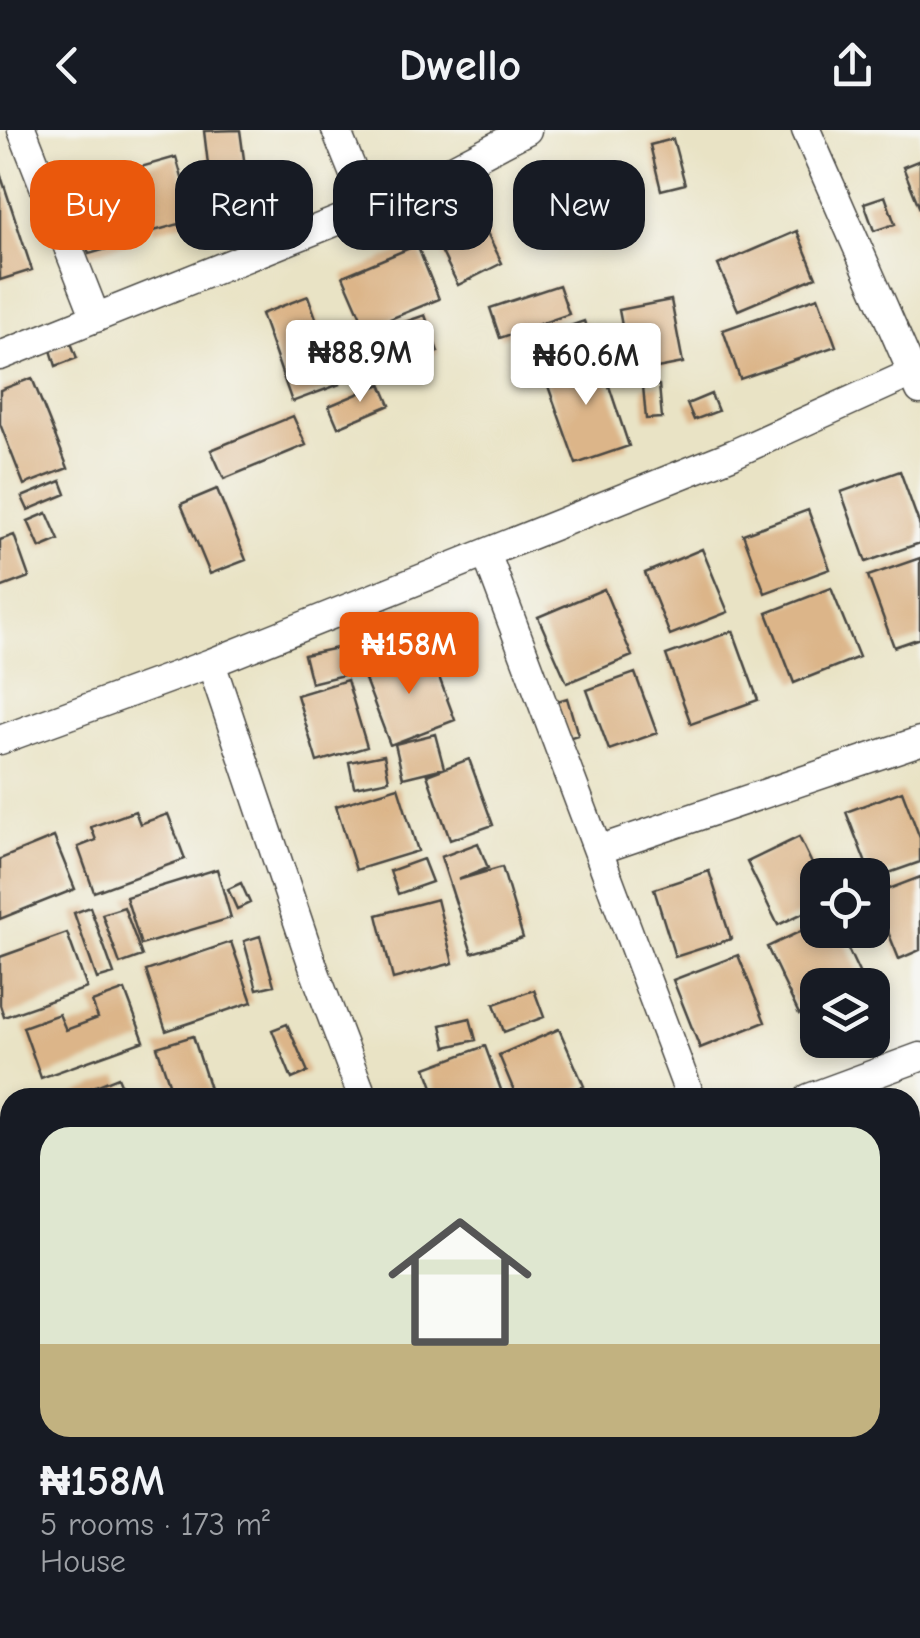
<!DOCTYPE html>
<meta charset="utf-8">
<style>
body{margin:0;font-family:"Comic Neue",sans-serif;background:#20242c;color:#f1f3f6;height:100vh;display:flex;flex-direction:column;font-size:38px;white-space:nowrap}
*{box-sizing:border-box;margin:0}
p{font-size:32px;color:#9ea1a6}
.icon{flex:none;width:55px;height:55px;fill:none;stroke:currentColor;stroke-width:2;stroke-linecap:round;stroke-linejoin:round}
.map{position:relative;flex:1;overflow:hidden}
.panel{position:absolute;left:0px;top:958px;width:920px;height:552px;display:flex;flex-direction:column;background:#171b24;border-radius:30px 30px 0 0;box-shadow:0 5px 15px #0003}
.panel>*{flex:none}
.guide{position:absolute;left:30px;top:30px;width:860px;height:90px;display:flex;gap:20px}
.buttons{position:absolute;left:800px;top:728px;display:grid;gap:20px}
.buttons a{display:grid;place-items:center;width:90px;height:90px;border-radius:20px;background:#171b24;box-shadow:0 5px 15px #0003;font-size:50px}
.price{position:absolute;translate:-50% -85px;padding:0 22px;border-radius:10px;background:#fff;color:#222;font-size:32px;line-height:65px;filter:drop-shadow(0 2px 5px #0008)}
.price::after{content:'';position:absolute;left:50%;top:60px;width:30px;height:22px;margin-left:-15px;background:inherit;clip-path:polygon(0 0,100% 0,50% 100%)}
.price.active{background:#ea580c;color:#fff}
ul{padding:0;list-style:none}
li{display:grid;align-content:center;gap:20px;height:530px;padding:0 40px}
li span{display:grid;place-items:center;height:310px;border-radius:30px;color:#555}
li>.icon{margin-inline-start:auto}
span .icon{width:180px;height:180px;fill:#fffc;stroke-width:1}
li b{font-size:42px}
.pill{padding:0 35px;border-radius:30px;background:#171b24;box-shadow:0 5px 15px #0003;font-size:35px;line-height:90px}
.pill.active{background:#ea580c;color:#fff}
header{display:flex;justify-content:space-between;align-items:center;height:130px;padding:0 40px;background:#171b24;font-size:45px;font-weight:800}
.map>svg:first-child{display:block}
.building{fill:#dcb589}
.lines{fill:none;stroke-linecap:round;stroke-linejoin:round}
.minor-casing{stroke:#484742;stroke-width:31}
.minor{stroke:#fff;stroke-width:28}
</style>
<header><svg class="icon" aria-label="back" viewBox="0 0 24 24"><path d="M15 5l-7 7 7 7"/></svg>Dwello<svg class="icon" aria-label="share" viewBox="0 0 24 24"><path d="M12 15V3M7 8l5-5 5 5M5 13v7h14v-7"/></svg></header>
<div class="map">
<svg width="920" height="1508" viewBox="0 0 920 1508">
<rect width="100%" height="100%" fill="#f6f6f2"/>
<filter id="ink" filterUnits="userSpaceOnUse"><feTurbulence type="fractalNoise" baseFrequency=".01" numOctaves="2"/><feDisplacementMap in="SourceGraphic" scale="20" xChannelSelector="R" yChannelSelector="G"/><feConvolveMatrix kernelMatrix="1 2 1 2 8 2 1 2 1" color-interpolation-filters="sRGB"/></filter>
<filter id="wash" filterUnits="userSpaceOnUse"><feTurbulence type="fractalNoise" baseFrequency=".0048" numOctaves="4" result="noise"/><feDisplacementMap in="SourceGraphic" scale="40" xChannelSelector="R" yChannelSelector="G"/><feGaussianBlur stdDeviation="2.25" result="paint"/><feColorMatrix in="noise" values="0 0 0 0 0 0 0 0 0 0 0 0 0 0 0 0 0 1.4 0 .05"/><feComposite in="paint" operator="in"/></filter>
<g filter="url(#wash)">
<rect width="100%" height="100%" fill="#e9e3c5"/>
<g id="blocks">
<path class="building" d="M 240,0 L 252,88 L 215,93 L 204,1 Z
M 673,9 L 685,54 L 661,60 L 650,15 Z
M 176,27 L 194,90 L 154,101 L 137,38 Z
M 920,30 L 920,79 L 903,37 Z
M 0,43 L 32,140 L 0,150 Z
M 107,43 L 128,113 L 89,124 L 68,55 Z
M 463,54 L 502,133 L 458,155 L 419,76 Z
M 885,66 L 895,94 L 874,101 L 864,73 Z
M 797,101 L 816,147 L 738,180 L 718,135 Z
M 417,115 L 439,169 L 366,199 L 343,146 Z
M 559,155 L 569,184 L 500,208 L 490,178 Z
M 308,166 L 340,254 L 292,272 L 261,184 Z
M 818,167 L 836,216 L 740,249 L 723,200 Z
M 671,170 L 683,233 L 631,243 L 619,180 Z
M 425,185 L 438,222 L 388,239 L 375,202 Z
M 584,191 L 592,214 L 553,228 L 544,205 Z
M 71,213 L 77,228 L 56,236 L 51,220 Z
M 598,223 L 629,316 L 576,334 L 543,242 Z
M 32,248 L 68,338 L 24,355 L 0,294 L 0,260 Z
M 381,254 L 390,275 L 338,297 L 329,276 Z
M 659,255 L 662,288 L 646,289 L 643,256 Z
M 711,264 L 718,281 L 694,290 L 687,274 Z
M 293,286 L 306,315 L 224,349 L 211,320 Z
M 900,341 L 920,396 L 920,413 L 866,432 L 841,362 Z
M 61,351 L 66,364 L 28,380 L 22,367 Z
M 217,359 L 246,430 L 210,444 L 181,374 Z
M 808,380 L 830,439 L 765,463 L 743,404 Z
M 47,383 L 59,410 L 40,418 L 28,391 Z
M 14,405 L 29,447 L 0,458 L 0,410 Z
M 702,419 L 728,482 L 670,505 L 645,443 Z
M 920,428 L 920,508 L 894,517 L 868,446 Z
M 831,458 L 859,527 L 794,553 L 767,483 Z
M 604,459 L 632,526 L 567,553 L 538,487 Z
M 394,500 L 403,523 L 368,535 L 359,513 Z
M 733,501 L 758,570 L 691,594 L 666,525 Z
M 337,518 L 343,545 L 311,553 L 304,525 Z
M 429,520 L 455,590 L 390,615 L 363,544 Z
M 635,543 L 657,603 L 609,620 L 587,560 Z
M 347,550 L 367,617 L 317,632 L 297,565 Z
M 567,568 L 578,605 L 568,608 L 557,571 Z
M 435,604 L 444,638 L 403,648 L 395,614 Z
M 384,625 L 389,650 L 354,657 L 349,632 Z
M 469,629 L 493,695 L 450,710 L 427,645 Z
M 398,657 L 418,721 L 356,740 L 336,676 Z
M 902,661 L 920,708 L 920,732 L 872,749 L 846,682 Z
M 135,681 L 140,694 L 168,684 L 185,729 L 94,762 L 78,717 L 96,710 L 91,697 Z
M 54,707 L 75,759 L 0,789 L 0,729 Z
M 799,707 L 818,746 L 818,776 L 778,795 L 747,732 Z
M 478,713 L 488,738 L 458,750 L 502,737 L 523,808 L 472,823 L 441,727 Z
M 423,729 L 432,752 L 398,764 L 390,741 Z
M 217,739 L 231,788 L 141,815 L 126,767 Z
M 709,741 L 731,809 L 675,827 L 654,759 Z
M 920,747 L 920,820 L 899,829 L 873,765 Z
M 241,753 L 250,773 L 237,779 L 228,759 Z
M 437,769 L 453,833 L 393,849 L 377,785 Z
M 90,777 L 114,844 L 97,849 L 74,783 Z
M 124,777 L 142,826 L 120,834 L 102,784 Z
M 818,793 L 818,800 L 839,800 L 864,853 L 818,855 L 818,875 L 799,884 L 767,817 Z
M 67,803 L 87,858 L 4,887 L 0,875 L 0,827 Z
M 260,806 L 274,855 L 257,859 L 244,811 Z
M 231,812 L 252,872 L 166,901 L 146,841 Z
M 738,825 L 765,892 L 700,918 L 673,850 Z
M 125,860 L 144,911 L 41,948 L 23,897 L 59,884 L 66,900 L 98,888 L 92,872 Z
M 534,860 L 544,887 L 504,902 L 494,874 Z
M 470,888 L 476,910 L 446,917 L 441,895 Z
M 287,894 L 308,942 L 292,949 L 272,900 Z
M 559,899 L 584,956 L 556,968 L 517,968 L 499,925 Z
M 193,906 L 213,968 L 174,968 L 157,917 Z
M 485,916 L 504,968 L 437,968 L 426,938 Z
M 118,947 L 127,968 L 68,968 L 68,967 Z
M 911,998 L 920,1031 L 920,1057 L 910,1060 Z
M 920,1084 L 920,1164 L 910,1167 L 910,1087 Z
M 920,1339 L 920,1379 L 910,1382 L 910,1342 Z
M 7,1386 L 10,1394 L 10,1453 L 0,1457 L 0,1389 Z
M 920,1392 L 920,1450 L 911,1453 L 910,1394 Z
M 766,1500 L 833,1500 L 835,1506 L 769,1508 Z"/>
</g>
</g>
<g filter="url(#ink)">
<use href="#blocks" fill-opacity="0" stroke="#484742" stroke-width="2.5"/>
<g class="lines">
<defs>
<path id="minor" d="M 22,0 L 96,188
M 336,0 L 368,79
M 806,0 L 920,260
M 0,226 L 407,63 L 527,0
M 486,423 L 691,968
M 211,533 L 315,842 L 363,968
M 0,610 L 211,533 L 733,324 L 912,243
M 598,720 L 920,611
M 809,968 L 920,927
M 0,1018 L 10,1043
M 0,1234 L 10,1230
M 910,1257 L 920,1253
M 210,1500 L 213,1508
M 561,1500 L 565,1508
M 54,1508 L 75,1500"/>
</defs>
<use href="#minor" class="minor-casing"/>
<use href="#minor" class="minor"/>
</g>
</g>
</svg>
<div class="buttons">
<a><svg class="icon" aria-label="locate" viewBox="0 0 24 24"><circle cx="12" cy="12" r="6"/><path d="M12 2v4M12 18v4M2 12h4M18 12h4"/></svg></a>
<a><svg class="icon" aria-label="layers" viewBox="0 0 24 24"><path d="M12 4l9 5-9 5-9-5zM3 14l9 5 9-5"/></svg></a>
</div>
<b class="price" style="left:360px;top:275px">₦88.9M</b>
<b class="price" style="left:586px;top:278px">₦60.6M</b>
<b class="price active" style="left:409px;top:567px">₦158M</b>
<div class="guide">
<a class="pill active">Buy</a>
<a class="pill">Rent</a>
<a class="pill">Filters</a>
<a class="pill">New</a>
</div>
<section class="panel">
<ul>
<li><span style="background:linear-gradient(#dfe7d0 70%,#c2b280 0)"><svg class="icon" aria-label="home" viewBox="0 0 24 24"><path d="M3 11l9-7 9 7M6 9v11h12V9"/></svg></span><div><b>₦158M</b><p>5 rooms · 173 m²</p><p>House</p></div></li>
</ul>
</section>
</div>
